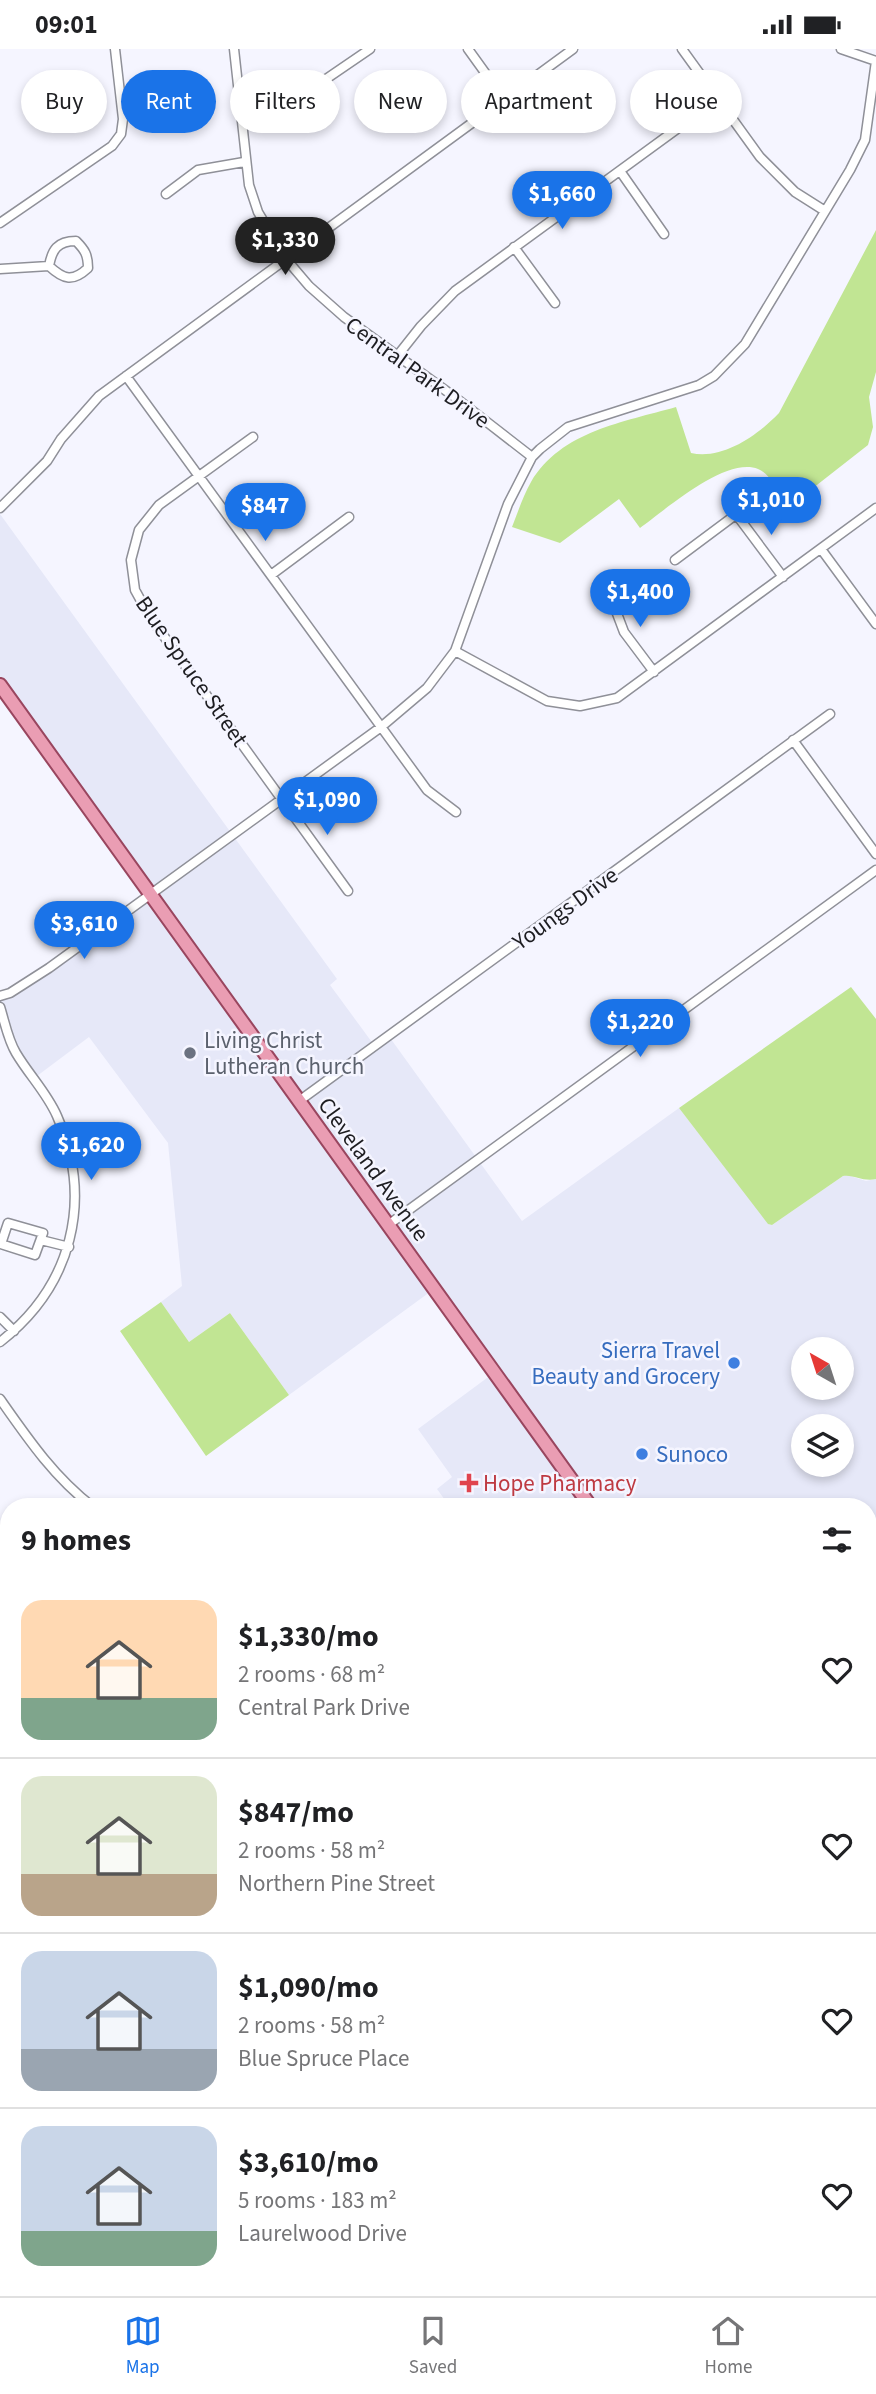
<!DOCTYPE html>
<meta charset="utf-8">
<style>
body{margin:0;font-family:"Source Sans 3",sans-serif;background:#f2f2f2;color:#202124;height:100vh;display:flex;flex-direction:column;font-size:26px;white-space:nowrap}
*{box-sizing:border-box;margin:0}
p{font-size:23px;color:#757577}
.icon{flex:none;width:38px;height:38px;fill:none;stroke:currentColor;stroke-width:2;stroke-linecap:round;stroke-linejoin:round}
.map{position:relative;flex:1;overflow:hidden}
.side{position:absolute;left:0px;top:1449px;width:877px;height:798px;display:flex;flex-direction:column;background:#fff;border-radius:28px 28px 0 0;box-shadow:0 4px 10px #0003}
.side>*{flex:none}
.banner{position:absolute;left:21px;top:21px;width:835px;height:63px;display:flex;gap:14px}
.needle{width:46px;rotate:321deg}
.fabs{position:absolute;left:791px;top:1288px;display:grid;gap:14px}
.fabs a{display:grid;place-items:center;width:63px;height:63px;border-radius:50%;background:#fff;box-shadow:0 4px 10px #0003;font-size:35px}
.price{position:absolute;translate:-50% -60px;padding:0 16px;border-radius:24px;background:#1a73e8;color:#fff;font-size:23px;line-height:46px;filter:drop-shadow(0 2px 4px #0008)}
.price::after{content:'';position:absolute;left:50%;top:42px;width:21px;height:16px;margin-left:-10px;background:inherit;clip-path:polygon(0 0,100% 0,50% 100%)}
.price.selected{background:#222;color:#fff}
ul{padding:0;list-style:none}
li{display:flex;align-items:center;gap:21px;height:175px;padding:0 21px}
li+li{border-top:2px solid #e0e0e0}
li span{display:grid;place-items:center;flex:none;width:196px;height:140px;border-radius:21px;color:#555}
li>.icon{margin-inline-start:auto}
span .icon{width:84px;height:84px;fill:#fffc;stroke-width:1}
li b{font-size:30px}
h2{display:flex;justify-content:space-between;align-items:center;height:84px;padding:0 21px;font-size:30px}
.tag{padding:0 24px;border-radius:32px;background:#fff;box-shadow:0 4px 10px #0003;font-size:24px;line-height:63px}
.tag.selected{background:#1a73e8;color:#fff}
.status{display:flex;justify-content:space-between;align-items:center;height:49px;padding:0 35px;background:#fff;direction:ltr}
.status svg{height:19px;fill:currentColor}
.dock{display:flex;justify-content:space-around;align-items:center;height:98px;border-top:2px solid #e0e0e0;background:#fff;font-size:19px;color:#757577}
.dock a{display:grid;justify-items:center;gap:4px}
.dock .selected{color:#1a73e8}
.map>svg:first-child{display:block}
.built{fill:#e6e8f8;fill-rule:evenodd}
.green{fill:#c1e593}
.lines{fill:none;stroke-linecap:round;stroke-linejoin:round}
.street-casing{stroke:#8f9098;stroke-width:11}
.primary-casing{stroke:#99465f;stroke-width:16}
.street{stroke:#fff;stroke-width:8}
.primary{stroke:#ea9db3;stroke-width:12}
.worship-dot{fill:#6b7280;stroke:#f5f5ff;stroke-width:2.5}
.shop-dot{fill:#3f7fe0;stroke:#f5f5ff;stroke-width:2.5}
.health-dot{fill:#e0444e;stroke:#f5f5ff;stroke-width:2.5}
.labels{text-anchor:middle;stroke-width:5;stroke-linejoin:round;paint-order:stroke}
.street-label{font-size:23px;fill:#1d1d21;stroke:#f5f5ff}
.worship-label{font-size:23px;fill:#5b616d;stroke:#f5f5ff;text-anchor:start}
.shop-label{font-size:23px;fill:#366cbe;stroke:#f5f5ff;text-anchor:end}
.health-label{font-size:23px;fill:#be3a42;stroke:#f5f5ff;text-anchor:start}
</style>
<div class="status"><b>09:01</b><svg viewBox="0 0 49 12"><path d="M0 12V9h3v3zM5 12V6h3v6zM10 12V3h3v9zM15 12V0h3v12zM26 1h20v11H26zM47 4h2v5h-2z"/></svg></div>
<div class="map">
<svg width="876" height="2247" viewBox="0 0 876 2247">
<rect width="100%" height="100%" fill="#f5f5ff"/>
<path class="built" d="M 0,465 L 337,930 L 330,936 L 374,996 L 388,986 L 522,1172 L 679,1059 L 769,1175 L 772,1176 L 843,1127 L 847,1126 L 866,1132 L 876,1130 L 876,2247 L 677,2247 L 671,2238 L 868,2238 L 868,1458 L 450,1458 L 437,1440 L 452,1428 L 418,1380 L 495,1323 L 434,1240 L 289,1346 L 230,1264 L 189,1293 L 161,1253 L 182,1237 L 168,1094 L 89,988 L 33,1030 L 14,1002 L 0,958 L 0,947 L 26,934 L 150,844 L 0,636 ZM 803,1300 L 842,1300 L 842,1339 L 803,1339 ZM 803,1377 L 842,1377 L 842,1416 L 803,1416 Z
M 9,2047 L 9,2238 L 572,2238 L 578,2247 L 0,2247 L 0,2054 Z"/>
<path class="green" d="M 876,181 L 876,323 L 869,348 L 873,378 L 868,396 L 799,450 L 786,452 C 779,443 769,424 758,420 C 726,407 665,461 640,479 L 619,450 L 560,494 L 512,478 C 518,463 523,447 531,433 C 561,382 624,373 676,358 L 691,404 C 723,411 758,386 779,364 Z
M 851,938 L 876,970 L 876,1130 C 863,1133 853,1125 843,1127 L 772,1176 L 768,1175 L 679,1059 Z
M 161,1253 L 189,1293 L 230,1264 L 289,1346 L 206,1407 L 120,1282 Z"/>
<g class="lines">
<defs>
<path id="street" d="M 234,0 L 249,136 L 258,163 L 286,210 L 309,237 L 344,268 L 456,349 L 532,408
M 468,0 L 504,50
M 682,0 L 760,108 L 795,143 L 825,162
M 841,0 L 876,12
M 240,64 L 288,56 L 370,0
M 620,122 L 664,185
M 166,145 L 198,121 L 244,113
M 0,174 L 112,97 L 121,85 L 123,70 L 115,0
M 514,198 L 555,254
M 0,220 L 49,217 C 64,231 73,233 88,219 C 88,206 85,201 76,192 C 57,192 52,201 49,217
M 398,306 L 421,277 L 455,242 L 718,50
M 126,327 L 427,741 L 456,763
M 253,388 L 159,456 L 139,481 L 131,511 L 135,541 L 150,568 L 348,842
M 735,443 L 751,464
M 0,459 L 47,412 L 61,390 L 99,347 L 573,0
M 736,465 L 783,528
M 821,500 L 876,575
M 675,511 L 746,458
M 271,526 L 349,468
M 610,546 L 624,583 L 654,623
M 455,602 L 547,652 L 580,657 L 617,649 L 876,459
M 793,691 L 876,805
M 0,947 L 10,944 L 49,919 L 381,678 L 427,639 L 455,602 L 508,455 L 532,408 L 540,400 L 568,378 L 699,336 L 714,327 L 745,295 L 850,121 L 865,91 L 876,12
M 0,958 C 5,974 8,991 16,1004 C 29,1026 47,1044 57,1067 C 94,1151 72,1237 0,1293
M 299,1052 L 830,665
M 8,1174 L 43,1184 L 35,1206 L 1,1195 Z
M 388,1176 L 876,821
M 41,1191 L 69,1198
M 0,1268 L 14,1282
M 0,1350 C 28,1390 54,1428 93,1458
M 868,1787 L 876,1781
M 868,2044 L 876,2052
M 327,2238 L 332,2247
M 107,2247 L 121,2238
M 283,2247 L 302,2238"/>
<path id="primary" d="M 0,636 L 591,1458
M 868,1830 L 876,1841
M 868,1855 L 876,1866
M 868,1914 L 876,1910
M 868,1938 L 876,1935
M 151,2247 L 167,2238
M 174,2247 L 192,2238
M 196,2247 L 213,2238"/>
</defs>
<use href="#street" class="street-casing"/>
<use href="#primary" class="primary-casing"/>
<use href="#street" class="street"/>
<use href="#primary" class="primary"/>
</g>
<circle class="worship-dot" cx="190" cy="1004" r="7"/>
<g class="shop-dot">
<circle cx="734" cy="1314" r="7"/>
<circle cx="642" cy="1405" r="7"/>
</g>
<path class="health-dot" d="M465.5 1423.5h7v7h7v7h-7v7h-7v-7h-7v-7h7z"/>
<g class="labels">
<g class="street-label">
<text transform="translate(418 323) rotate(36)" y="8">Central Park Drive</text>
<text transform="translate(192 622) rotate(55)" y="8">Blue Spruce Street</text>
<text transform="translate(565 859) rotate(-36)" y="8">Youngs Drive</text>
<text transform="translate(374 1120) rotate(54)" y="8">Cleveland Avenue</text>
</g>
<g class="worship-label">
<text x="204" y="999">Living Christ<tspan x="204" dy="26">Lutheran Church</tspan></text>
</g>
<g class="shop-label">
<text x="720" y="1309">Sierra Travel<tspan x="720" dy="26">Beauty and Grocery</tspan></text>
<text x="656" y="1413" text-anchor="start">Sunoco</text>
</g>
<g class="health-label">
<text x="483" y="1442">Hope Pharmacy</text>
</g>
</g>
</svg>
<div class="fabs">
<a><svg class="needle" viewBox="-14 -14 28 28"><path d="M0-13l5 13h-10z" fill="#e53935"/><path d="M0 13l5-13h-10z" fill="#757577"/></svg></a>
<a><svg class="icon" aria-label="layers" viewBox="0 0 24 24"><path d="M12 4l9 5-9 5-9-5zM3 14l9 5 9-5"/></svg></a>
</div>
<b class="price" style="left:562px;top:182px">$1,660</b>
<b class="price selected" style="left:285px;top:228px">$1,330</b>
<b class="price" style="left:771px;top:488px">$1,010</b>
<b class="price" style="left:265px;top:494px">$847</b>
<b class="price" style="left:640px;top:580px">$1,400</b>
<b class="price" style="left:327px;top:788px">$1,090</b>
<b class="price" style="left:84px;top:912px">$3,610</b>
<b class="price" style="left:640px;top:1010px">$1,220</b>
<b class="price" style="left:91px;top:1133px">$1,620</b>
<div class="banner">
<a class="tag">Buy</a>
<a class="tag selected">Rent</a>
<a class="tag">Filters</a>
<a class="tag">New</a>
<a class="tag">Apartment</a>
<a class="tag">House</a>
</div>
<section class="side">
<h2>9 homes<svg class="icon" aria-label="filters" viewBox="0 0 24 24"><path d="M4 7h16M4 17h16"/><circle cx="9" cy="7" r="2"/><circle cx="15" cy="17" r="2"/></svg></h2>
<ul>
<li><span style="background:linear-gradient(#ffd9b3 70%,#7fa58c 0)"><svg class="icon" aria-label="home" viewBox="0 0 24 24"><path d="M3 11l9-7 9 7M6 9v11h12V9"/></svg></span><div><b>$1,330/mo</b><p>2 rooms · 68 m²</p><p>Central Park Drive</p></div><svg class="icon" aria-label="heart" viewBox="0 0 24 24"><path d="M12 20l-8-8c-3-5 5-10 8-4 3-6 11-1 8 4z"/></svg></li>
<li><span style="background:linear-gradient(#dfe7d0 70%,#b9a48a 0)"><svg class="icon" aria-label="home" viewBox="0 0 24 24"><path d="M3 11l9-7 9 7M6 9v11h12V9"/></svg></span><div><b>$847/mo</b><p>2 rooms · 58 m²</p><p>Northern Pine Street</p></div><svg class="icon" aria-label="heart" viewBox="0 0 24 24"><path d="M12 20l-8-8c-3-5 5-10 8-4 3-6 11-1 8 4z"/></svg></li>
<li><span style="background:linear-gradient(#c9d6e8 70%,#9aa5b1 0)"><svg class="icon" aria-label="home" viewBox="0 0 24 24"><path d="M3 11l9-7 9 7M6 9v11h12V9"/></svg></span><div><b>$1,090/mo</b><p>2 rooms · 58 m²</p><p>Blue Spruce Place</p></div><svg class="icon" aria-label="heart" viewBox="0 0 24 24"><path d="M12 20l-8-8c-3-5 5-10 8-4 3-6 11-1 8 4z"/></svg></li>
<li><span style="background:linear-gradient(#c9d6e8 75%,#7fa58c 0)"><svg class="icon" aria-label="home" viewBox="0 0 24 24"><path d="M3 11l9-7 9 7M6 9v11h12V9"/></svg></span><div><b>$3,610/mo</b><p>5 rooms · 183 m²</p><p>Laurelwood Drive</p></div><svg class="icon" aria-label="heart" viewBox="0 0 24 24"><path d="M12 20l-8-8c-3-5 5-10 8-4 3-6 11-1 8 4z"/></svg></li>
</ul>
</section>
</div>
<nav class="dock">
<a class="selected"><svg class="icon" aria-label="map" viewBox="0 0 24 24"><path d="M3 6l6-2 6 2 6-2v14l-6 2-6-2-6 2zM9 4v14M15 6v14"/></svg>Map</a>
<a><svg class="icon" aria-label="saved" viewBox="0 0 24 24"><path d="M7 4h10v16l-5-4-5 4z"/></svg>Saved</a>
<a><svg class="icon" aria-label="home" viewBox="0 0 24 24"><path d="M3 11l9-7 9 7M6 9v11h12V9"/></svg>Home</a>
</nav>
